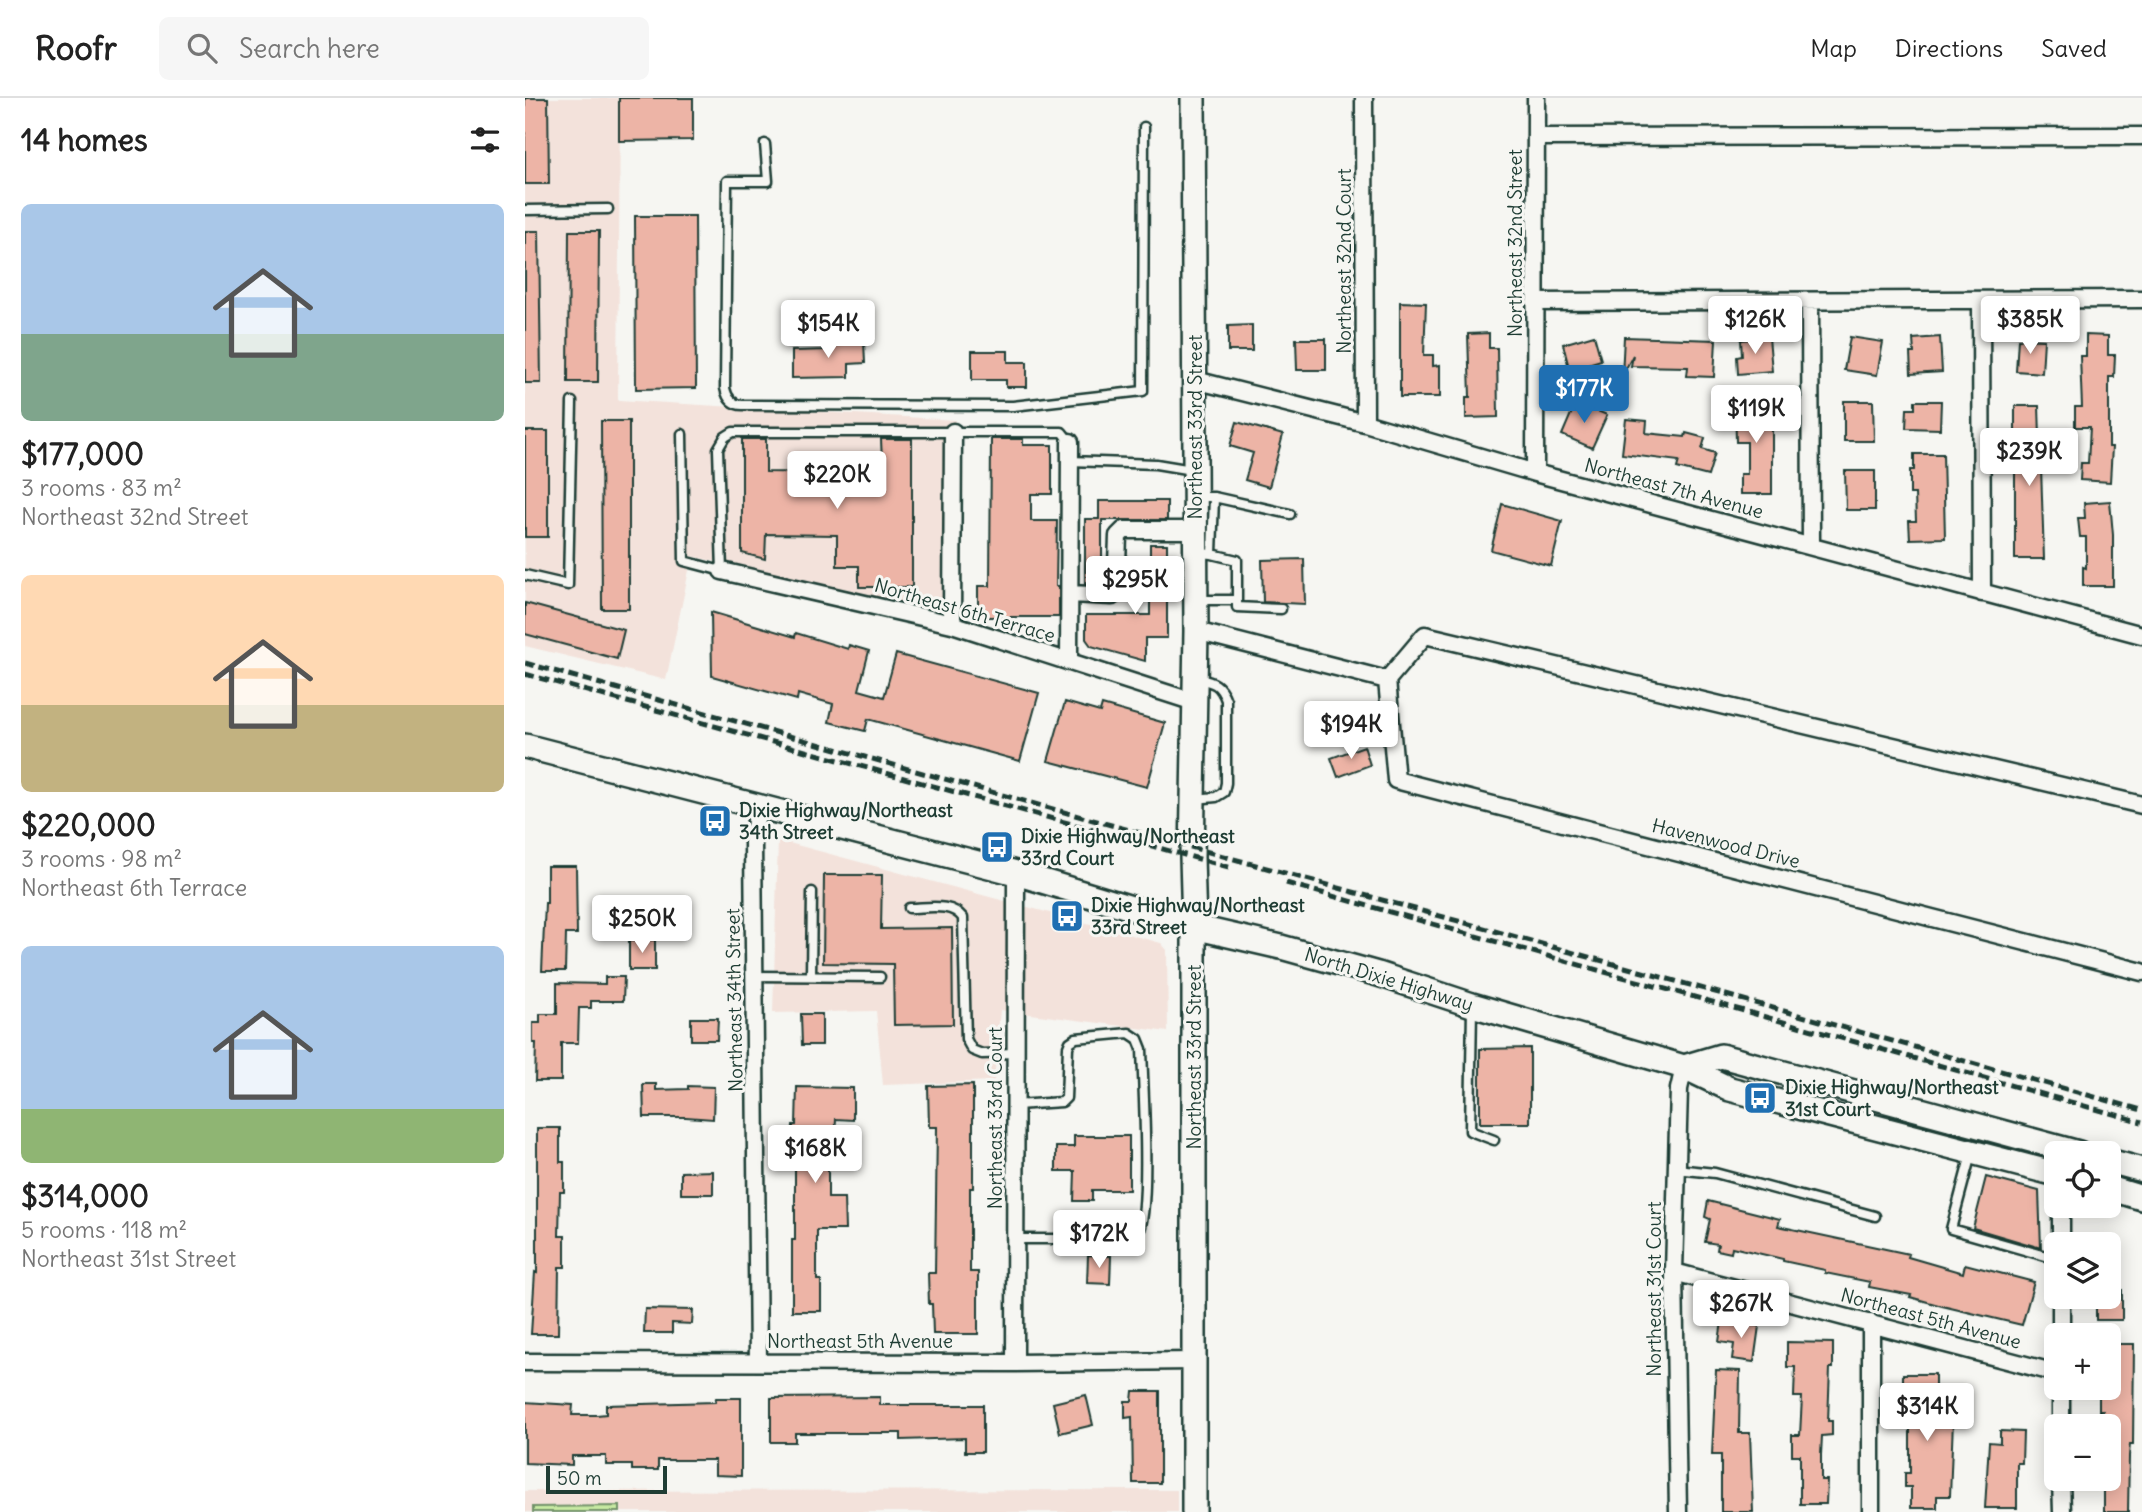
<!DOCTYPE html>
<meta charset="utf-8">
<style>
body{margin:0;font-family:Delius,sans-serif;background:#f6f6f6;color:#222;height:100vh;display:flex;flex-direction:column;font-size:26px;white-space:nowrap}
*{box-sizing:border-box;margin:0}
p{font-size:23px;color:#767676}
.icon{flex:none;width:38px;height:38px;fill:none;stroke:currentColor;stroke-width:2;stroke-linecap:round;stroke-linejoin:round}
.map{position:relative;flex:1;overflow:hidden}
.drawer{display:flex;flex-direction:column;background:#fff;width:525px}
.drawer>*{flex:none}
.controls{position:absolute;left:1519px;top:1043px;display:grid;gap:14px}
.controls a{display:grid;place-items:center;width:77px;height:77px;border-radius:10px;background:#fff;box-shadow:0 4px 18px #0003;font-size:35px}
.scale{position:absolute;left:21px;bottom:18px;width:121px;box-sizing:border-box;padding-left:7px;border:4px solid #1f3d34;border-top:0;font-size:19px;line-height:24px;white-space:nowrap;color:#1f3d34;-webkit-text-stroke:5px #f6f6f2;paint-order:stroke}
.price{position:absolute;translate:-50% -60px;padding:0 16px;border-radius:7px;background:#fff;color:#222;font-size:23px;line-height:46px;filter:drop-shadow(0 2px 4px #0008)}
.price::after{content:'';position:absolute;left:50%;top:42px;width:21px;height:16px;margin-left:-10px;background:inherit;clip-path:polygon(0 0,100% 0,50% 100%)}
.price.on{background:#1f6fb2;color:#fff}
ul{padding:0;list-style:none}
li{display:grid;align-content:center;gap:14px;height:371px;padding:0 21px}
li span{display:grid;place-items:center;height:217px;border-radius:10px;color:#555}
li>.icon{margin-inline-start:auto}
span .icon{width:126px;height:126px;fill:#fffc;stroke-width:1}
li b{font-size:30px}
h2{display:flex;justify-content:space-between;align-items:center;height:84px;padding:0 21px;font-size:30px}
header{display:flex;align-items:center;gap:42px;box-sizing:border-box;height:98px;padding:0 35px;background:#fff;border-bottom:2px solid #e0e0e0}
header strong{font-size:33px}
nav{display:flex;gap:38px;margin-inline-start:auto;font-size:24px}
.search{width:490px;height:63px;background:#f6f6f6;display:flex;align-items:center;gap:18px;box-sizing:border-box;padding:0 24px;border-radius:10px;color:#767676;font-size:26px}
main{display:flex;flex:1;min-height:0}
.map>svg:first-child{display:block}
.built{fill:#f3e2db}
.green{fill:#c7e9a2;stroke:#73936b;stroke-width:2}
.building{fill:#edb4a6;stroke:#1f3d34;stroke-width:2}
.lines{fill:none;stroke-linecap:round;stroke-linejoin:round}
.lane-casing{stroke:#1f3d34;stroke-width:13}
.street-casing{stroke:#1f3d34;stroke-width:21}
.secondary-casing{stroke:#1f3d34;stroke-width:28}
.lane{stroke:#f6f6f2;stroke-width:8}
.street{stroke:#f6f6f2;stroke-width:16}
.secondary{stroke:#f6f6f2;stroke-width:23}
.rail{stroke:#1f3d34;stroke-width:5;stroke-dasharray:10 5;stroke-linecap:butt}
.labels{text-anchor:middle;stroke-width:6;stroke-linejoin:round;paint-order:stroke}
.street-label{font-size:19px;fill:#1f3d34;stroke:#f6f6f2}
.poi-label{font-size:19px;font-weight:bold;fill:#1f3d34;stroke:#f6f6f2;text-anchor:start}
</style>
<header>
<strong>Roofr</strong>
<div class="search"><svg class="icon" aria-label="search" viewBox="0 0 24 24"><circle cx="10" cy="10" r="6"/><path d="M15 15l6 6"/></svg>Search here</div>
<nav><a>Map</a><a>Directions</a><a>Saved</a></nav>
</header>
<main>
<section class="drawer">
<h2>14 homes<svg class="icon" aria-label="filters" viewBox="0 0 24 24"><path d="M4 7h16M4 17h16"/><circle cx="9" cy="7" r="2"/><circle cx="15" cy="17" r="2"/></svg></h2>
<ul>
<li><span style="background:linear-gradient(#a9c7e8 60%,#7fa58c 0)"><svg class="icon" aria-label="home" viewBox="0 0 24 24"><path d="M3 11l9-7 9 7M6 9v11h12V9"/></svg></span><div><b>$177,000</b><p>3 rooms · 83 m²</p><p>Northeast 32nd Street</p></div></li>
<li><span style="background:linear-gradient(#ffd9b3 60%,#c2b280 0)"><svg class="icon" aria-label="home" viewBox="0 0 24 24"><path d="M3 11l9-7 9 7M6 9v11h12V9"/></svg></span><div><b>$220,000</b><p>3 rooms · 98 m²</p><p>Northeast 6th Terrace</p></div></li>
<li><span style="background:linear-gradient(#a9c7e8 75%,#8fb573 0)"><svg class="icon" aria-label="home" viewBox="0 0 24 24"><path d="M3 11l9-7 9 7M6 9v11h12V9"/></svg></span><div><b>$314,000</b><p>5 rooms · 118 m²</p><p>Northeast 31st Street</p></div></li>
</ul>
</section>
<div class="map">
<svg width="1617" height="1414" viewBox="0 0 1617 1414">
<rect width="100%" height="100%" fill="#f6f6f2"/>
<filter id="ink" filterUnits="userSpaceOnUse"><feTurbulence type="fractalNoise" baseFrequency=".0143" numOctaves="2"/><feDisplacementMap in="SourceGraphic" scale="14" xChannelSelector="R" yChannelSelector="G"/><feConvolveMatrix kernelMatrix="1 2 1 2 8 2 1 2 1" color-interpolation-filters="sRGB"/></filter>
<g filter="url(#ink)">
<path class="built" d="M 0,0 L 95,0 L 93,302 L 430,322 L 419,518 L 167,458 L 141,582 L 0,548 Z
M 253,742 L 636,845 L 642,852 L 643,934 L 475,912 L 469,983 L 358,987 L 351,913 L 248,915 Z
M 652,1392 L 652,1414 L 0,1414 L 0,1393 Z"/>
<path class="green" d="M 95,1408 L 95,1414 L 8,1414 L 8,1409 Z"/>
<path class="building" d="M 0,0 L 23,0 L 24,86 L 0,86 Z
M 94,0 L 168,0 L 168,42 L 94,43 Z
M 110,118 L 170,118 L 171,290 L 111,291 Z
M 0,133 L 14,133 L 16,285 L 0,285 Z
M 44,133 L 74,133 L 73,284 L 43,284 Z
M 875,204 L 901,205 L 899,257 L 908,257 L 908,268 L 915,267 L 915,299 L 875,299 Z
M 727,227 L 727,253 L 703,253 L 703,228 Z
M 964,235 L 964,250 L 972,250 L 973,319 L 941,320 L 941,299 L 945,299 L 943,236 Z
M 1069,237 L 1076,262 L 1063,266 L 1065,273 L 1046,278 L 1038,246 Z
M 1561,237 L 1583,238 L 1583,257 L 1590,257 L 1589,279 L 1584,279 L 1584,349 L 1587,349 L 1585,384 L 1555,382 L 1556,365 L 1563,365 L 1565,329 L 1550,329 L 1550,309 L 1557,309 L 1555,258 L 1561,258 Z
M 1099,239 L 1191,242 L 1189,279 L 1162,278 L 1163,269 L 1106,268 L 1108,257 L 1097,278 Z
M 1244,239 L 1247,273 L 1213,276 L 1212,259 L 1217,258 L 1216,242 Z
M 1325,239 L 1358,244 L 1352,277 L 1319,272 Z
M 1415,239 L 1417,274 L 1386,276 L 1385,255 L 1389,255 L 1388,241 Z
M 771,241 L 801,241 L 801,272 L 772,272 Z
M 1493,241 L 1519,242 L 1517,275 L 1491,273 Z
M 339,243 L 340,265 L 324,266 L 324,279 L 267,280 L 267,253 L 301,252 L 301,244 Z
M 447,253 L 483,253 L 483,264 L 502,264 L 502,289 L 481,289 L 481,282 L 447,282 Z
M 1210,303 L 1247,303 L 1247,396 L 1215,396 L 1215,376 L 1222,376 L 1222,344 L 1211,344 Z
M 1319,303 L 1348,303 L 1349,343 L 1319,343 Z
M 1390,303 L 1416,303 L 1415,331 L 1381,330 L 1382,311 L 1390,311 Z
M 1051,304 L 1082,317 L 1067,350 L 1037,337 Z
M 1490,308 L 1514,308 L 1519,461 L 1490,461 L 1490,374 L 1496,374 L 1496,354 L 1500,354 L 1501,335 L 1490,335 Z
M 1101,321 L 1122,323 L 1121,335 L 1160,339 L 1161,335 L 1180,340 L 1177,351 L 1190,355 L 1183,378 L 1152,370 L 1154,363 L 1097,356 Z
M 76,323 L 104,323 L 104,511 L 77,511 Z
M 712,324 L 758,337 L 744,389 L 720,382 L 728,355 L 705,348 Z
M 0,333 L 23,333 L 23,439 L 0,439 Z
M 217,341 L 241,341 L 241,374 L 306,375 L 306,384 L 331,384 L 331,364 L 357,364 L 356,341 L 387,341 L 387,489 L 334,489 L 334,468 L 312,468 L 312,437 L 241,436 L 240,461 L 217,455 Z
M 466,341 L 498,341 L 498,347 L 527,347 L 527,396 L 506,396 L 506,423 L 532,423 L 531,488 L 534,488 L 534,519 L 453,519 L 453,488 L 465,488 Z
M 1389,356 L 1418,356 L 1420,440 L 1385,441 L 1384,423 L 1391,423 L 1390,396 L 1385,396 L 1385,372 L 1389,372 Z
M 1320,373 L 1350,373 L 1350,412 L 1321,412 Z
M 574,403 L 642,403 L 642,422 L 577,422 L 577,487 L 560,486 L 560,421 L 574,421 Z
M 1585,403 L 1588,437 L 1588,488 L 1558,488 L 1558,469 L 1561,470 L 1561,439 L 1555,439 L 1553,420 L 1560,420 L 1559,405 Z
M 977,406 L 1037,423 L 1026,468 L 966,452 Z
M 625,446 L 642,446 L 642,540 L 620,540 L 620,563 L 566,548 L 561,541 L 561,517 L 625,517 Z
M 779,461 L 780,506 L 738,504 L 737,462 Z
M 0,505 L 99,532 L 92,561 L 0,536 Z
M 186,514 L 270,539 L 271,535 L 323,551 L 324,547 L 344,553 L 334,592 L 359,599 L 371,556 L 514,595 L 495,663 L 343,621 L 340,633 L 304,624 L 308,606 L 273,596 L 272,602 L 187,578 Z
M 540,604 L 575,614 L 577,607 L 640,625 L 622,689 L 523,663 Z
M 839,648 L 845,667 L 813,679 L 806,660 Z
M 22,768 L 51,768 L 52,836 L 41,836 L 40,873 L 17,873 L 20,805 L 22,805 Z
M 299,777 L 357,777 L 356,831 L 427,830 L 428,926 L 369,927 L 368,866 L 298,865 Z
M 162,800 L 162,820 L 120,820 L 120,801 Z
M 104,842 L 130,842 L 130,872 L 104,872 Z
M 80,879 L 99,879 L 98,903 L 66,903 L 66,910 L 54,910 L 53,945 L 36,945 L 36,983 L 10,983 L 11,945 L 8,945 L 8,925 L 15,925 L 15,916 L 32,916 L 32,885 L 80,886 Z
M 276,916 L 297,916 L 297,947 L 277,947 Z
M 166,920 L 193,920 L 192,942 L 166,942 Z
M 1005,950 L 1005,1025 L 955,1025 L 955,951 Z
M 118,986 L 131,986 L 131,992 L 163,991 L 163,988 L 189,989 L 188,1021 L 161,1019 L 119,1019 Z
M 448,987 L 448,1090 L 445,1090 L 445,1174 L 453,1174 L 453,1236 L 408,1236 L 407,1206 L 404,1206 L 403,1175 L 410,1175 L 412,1029 L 404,1029 L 403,988 Z
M 272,989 L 328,990 L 328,1022 L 311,1021 L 309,1059 L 303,1059 L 303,1100 L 319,1100 L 320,1132 L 292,1132 L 292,1182 L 296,1182 L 296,1213 L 267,1213 L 267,1142 L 270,1142 L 270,1057 L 267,1057 L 268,1027 L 271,1027 Z
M 12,1030 L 35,1030 L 35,1064 L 39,1064 L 39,1094 L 35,1094 L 34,1138 L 40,1138 L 40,1169 L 34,1169 L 33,1236 L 6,1236 L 10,1174 L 12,1175 Z
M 549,1038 L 604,1038 L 604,1092 L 567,1092 L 567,1103 L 549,1103 L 550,1073 L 531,1073 L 531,1049 L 549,1049 Z
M 188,1073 L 188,1096 L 156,1096 L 156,1074 Z
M 1461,1079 L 1514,1093 L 1516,1150 L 1448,1130 Z
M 1183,1103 L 1255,1121 L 1253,1128 L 1384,1156 L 1383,1159 L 1438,1175 L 1440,1166 L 1509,1184 L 1497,1227 L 1417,1208 L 1385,1199 L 1386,1197 L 1344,1189 L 1345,1184 L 1300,1175 L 1300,1172 L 1258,1163 L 1258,1161 L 1207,1149 L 1206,1155 L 1192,1152 L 1193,1146 L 1180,1144 L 1185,1121 L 1180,1119 Z
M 563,1157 L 586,1158 L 585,1186 L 562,1185 Z
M 1584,1192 L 1597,1192 L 1597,1222 L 1571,1222 L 1571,1208 L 1578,1208 L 1577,1199 L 1584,1199 Z
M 120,1211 L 168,1212 L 167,1226 L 147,1225 L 147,1235 L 119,1235 Z
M 1197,1223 L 1234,1228 L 1229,1264 L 1207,1261 L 1209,1246 L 1194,1244 Z
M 1262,1244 L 1308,1245 L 1308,1270 L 1305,1270 L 1303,1323 L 1307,1323 L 1307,1337 L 1297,1338 L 1296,1357 L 1296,1382 L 1302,1382 L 1301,1406 L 1275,1406 L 1275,1357 L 1267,1357 L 1267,1337 L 1275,1337 L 1277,1299 L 1269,1299 L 1270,1269 L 1262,1269 Z
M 1584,1246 L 1609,1246 L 1608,1346 L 1605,1346 L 1604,1358 L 1603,1414 L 1579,1414 L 1579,1381 L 1584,1381 L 1584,1328 L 1578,1328 L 1578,1313 L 1574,1313 L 1574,1290 L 1584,1290 Z
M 1191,1272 L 1215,1273 L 1214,1335 L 1225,1335 L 1228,1414 L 1196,1414 L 1196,1357 L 1187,1357 Z
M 1378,1276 L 1410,1276 L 1410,1323 L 1428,1323 L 1425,1398 L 1412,1398 L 1412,1410 L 1386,1410 L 1386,1389 L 1380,1389 L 1380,1375 L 1385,1375 L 1385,1314 L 1378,1314 Z
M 608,1293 L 635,1293 L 635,1385 L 608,1385 L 607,1319 L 600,1320 L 600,1303 L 607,1303 Z
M 561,1297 L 568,1327 L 535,1335 L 528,1305 Z
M 355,1299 L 355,1307 L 458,1307 L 458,1354 L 440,1354 L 440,1340 L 376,1342 L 376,1335 L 270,1335 L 270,1344 L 246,1344 L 246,1300 Z
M 191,1300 L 216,1300 L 216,1378 L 190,1377 L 190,1362 L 133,1362 L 133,1372 L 107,1372 L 107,1367 L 81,1367 L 81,1358 L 47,1358 L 47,1367 L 0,1365 L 0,1304 L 48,1307 L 47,1317 L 72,1317 L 81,1316 L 81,1307 L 190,1304 Z
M 1475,1333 L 1498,1334 L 1497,1365 L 1492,1365 L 1492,1410 L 1460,1410 L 1464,1344 L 1475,1345 Z"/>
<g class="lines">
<defs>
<path id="lane" d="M 240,46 L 243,83 L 202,83 L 200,290 C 202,300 207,307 218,307 L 488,308 L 618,293 L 619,29
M 0,112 L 83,111
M 157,336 L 159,463 L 197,473 L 193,351 L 200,339 L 208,334 L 537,334 L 545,344
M 545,363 L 631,366 L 667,372
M 672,399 L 689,399 L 687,456
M 689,399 L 765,416
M 673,455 L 687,456 L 712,462 L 712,509 L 756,511
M 0,477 L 43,487 L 47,304
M 674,502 L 712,502
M 670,701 L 691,699 L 699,694 L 701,685 L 701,602 C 695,586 689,584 673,581
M 384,810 C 403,810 426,804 438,820 L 441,941 L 447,952 L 457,956 L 491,955
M 229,878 L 355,879
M 286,878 L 287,794
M 947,910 L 945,1033 L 969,1042
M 1446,1056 L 1426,1131 L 1531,1161
M 1151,1071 L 1190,1075 L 1350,1118
M 490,1141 L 604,1141 L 613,1137 C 626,1114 618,985 617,951 L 613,941 L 604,935 L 551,940 L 545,944 L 543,949 L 541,1000 L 537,1004 L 491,1007"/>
<path id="street" d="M 839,0 L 840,325
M 1011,39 L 1617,38
M 1456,202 L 1457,495
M 1285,203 L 1286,448
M 1010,204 L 1617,201
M 670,282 L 840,325 L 1010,375 L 1617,537
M 1010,375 L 1011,0
M 197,473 L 427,526 L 669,604
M 545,496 L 587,498 L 591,494 L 593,438 L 599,432 L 671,432
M 427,526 L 428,334
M 671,533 L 862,582
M 544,564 L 545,344
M 1617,707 L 900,537 L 862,582 L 871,682 L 1617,874
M 1536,1108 L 1536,1146
M 1149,1174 L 1531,1275
M 1536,1199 L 1536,1237
M 1346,1225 L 1346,1414
M 0,1264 L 490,1265 L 669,1263
M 233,1264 L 228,744 L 233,708
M 490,1265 L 491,775
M 1536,1290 L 1536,1328
M 1536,1381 L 1537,1414
M 1153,1414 L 1149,1174 L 1154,991 L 1159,969"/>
<path id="secondary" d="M 668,0 L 671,533 L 667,759 L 669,829 L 669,1414
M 0,648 L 491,775 L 669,829 L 756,849 L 853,876 L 947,907 L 1159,969 L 1205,991 L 1531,1076
M 1159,969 L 1196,958 L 1554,1055
M 1584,1063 L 1617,1072
M 1584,1090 L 1617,1100"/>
</defs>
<use href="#lane" class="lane-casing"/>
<use href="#street" class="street-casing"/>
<use href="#secondary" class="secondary-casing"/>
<use href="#lane" class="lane"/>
<use href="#street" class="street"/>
<use href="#secondary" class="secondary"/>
<path class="rail" d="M 0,565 L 1617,1012
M 0,576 L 707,770
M 761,785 L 1617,1024"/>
</g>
</g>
<defs>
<symbol id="bus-square" viewBox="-11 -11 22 22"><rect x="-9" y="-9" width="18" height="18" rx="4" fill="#1f6fb2" stroke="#f6f6f2"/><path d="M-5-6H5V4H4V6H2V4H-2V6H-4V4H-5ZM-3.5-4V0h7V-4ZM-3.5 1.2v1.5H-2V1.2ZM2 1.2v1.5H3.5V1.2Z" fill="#fff"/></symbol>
</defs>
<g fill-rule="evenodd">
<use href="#bus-square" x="171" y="704" width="38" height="38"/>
<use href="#bus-square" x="453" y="730" width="38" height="38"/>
<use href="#bus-square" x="523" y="799" width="38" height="38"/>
<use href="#bus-square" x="1216" y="981" width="38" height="38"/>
</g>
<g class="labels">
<g class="street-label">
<text transform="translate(990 145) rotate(-90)" y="7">Northeast 32nd Street</text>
<text transform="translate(819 163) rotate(-90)" y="7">Northeast 32nd Court</text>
<text transform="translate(670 329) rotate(-90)" y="7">Northeast 33rd Street</text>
<text transform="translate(1149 390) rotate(15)" y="7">Northeast 7th Avenue</text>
<text transform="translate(440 512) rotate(16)" y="7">Northeast 6th Terrace</text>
<text transform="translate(1201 745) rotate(14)" y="7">Havenwood Drive</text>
<text transform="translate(864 881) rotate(17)" y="7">North Dixie Highway</text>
<text transform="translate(209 902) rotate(-91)" y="7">Northeast 34th Street</text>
<text transform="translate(669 959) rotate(-90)" y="7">Northeast 33rd Street</text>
<text transform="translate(470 1020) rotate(-90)" y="7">Northeast 33rd Court</text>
<text transform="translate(1129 1191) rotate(-90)" y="7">Northeast 31st Court</text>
<text transform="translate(1406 1220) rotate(15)" y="7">Northeast 5th Avenue</text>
<text x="335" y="1250">Northeast 5th Avenue</text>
</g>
<g class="poi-label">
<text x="214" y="719">Dixie Highway/Northeast<tspan x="214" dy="22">34th Street</tspan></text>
<text x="496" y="745">Dixie Highway/Northeast<tspan x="496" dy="22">33rd Court</tspan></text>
<text x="566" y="814">Dixie Highway/Northeast<tspan x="566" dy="22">33rd Street</tspan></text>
<text x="1260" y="996">Dixie Highway/Northeast<tspan x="1260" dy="22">31st Court</tspan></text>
</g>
</g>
</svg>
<div class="controls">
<a><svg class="icon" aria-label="locate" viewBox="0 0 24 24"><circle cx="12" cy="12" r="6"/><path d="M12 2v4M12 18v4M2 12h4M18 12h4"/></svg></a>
<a><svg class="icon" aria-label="layers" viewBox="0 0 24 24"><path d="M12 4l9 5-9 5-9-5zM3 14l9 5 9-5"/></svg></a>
<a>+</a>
<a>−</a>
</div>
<div class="scale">50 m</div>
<b class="price" style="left:1230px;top:258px">$126K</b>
<b class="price" style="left:1505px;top:258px">$385K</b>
<b class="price" style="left:303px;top:262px">$154K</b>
<b class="price on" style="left:1059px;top:327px">$177K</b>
<b class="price" style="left:1231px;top:347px">$119K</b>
<b class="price" style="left:1504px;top:390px">$239K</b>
<b class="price" style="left:312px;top:413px">$220K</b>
<b class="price" style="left:610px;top:518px">$295K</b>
<b class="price" style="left:826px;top:663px">$194K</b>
<b class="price" style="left:117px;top:857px">$250K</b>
<b class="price" style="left:290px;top:1087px">$168K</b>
<b class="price" style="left:574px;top:1172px">$172K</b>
<b class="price" style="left:1216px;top:1242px">$267K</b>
<b class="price" style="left:1402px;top:1345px">$314K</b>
</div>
</main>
